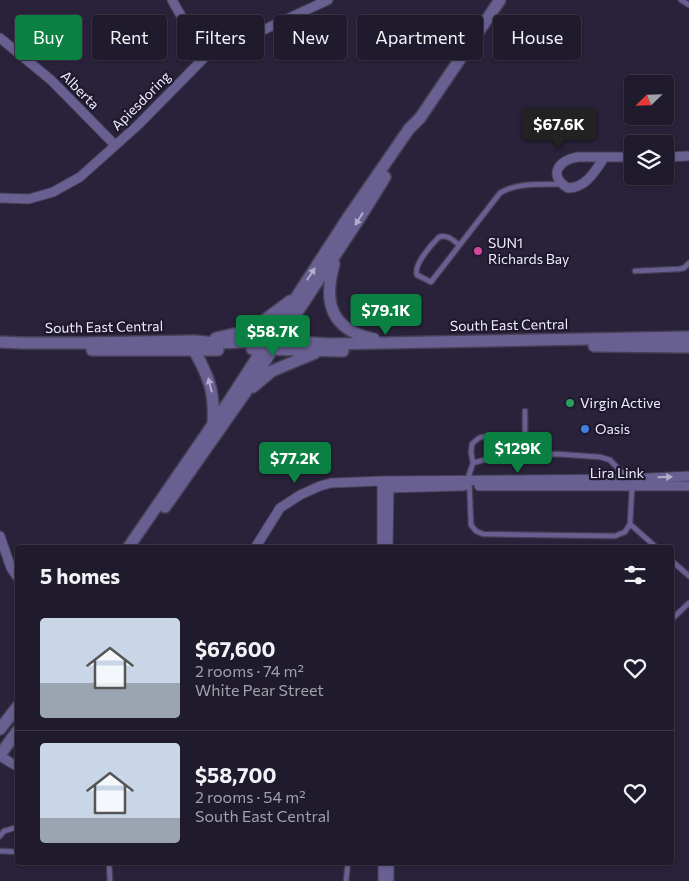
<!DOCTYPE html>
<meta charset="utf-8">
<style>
body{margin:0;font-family:Commissioner,sans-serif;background:#2c2738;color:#f1f3f6;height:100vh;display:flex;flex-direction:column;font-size:19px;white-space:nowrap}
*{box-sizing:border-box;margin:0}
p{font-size:16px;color:#a1a1a9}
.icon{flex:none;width:28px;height:28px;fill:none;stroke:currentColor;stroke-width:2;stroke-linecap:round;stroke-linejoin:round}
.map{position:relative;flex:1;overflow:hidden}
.details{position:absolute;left:15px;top:545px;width:659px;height:320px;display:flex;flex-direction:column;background:#1f1a2c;border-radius:5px;box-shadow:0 1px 4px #0004,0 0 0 1px #3c3848}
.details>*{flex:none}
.banner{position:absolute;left:15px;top:15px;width:660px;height:45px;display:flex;gap:10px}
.needle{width:32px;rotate:247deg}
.controls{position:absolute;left:624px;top:75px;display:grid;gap:10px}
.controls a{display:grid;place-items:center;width:50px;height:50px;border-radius:5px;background:#1f1a2c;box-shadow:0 1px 4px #0004,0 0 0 1px #3c3848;font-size:25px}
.price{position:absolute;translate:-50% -42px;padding:0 11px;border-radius:5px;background:#0b8043;color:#fff;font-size:16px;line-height:32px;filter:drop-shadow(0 1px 2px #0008)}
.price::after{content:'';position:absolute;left:50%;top:30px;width:15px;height:11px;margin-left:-8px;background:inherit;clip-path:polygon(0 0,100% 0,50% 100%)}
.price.selected{background:#222;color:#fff}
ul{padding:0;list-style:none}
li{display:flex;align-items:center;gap:15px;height:125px;padding:0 25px}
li+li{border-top:1px solid #3c3848}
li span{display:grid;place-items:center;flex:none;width:140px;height:100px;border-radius:5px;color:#555}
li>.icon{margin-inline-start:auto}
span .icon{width:60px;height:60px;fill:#fffc;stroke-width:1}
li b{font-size:21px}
h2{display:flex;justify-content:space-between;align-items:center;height:60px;padding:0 25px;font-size:21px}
.tag{padding:0 18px;border-radius:5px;background:#1f1a2c;box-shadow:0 1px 4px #0004,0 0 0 1px #3c3848;font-size:18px;line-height:45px}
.tag.selected{background:#0b8043;color:#fff}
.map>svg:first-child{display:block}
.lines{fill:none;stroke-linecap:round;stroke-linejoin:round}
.service-casing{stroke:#453e55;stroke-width:7}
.minor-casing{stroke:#453e55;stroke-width:11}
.tertiary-casing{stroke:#453e55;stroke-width:14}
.service{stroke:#696092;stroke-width:4.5}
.minor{stroke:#696092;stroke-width:9}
.tertiary{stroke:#696092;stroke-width:11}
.oneway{fill:#b3adcc}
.hotel-dot{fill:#d1479c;stroke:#1f1930;stroke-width:2}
.leisure-dot{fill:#2e9e5b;stroke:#1f1930;stroke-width:2}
.shop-dot{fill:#3f7fe0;stroke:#1f1930;stroke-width:2}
.labels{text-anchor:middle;stroke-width:4.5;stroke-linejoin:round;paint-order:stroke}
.street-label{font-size:14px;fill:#efecfc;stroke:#1f1930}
.poi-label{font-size:14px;fill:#efecfc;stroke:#1f1930;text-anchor:start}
</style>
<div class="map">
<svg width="689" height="881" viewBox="0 0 689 881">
<rect width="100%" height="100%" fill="#29223a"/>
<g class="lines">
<defs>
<path id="service" d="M 681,0 L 689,5
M 459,245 C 453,240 447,234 439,237 C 432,244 413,265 417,275 L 431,282 L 500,193 C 517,182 542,185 561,184
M 635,271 L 679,269 L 684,268 L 689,263
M 557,454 L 600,457 L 610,460 L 628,479 L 632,487 L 630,524 L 625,532 L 615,536 L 483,534 L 476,531 L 471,525 L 469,475 L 473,463 L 494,457 Z
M 525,456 L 525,411
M 473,463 L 471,452 L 472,444 C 486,429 495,440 494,457
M 630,524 L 657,548
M 671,560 L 689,576
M 671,620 L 689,603
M 0,836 L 4,831 L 18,827
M 0,851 L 18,852
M 109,862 L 110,881
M 346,881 L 348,862"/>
<path id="minor" d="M 172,0 L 200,49
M 0,38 L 51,80 L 115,145
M 665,157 L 689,156
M 604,158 C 595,171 586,188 568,188 C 547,175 559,160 578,157 L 632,157
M 0,198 L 29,199 L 53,192 L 80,177 L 137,126 L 205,57 L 328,0
M 479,486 L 689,486
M 0,536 L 11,568 L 18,578
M 388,545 L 389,488 L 464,486
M 255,548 L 280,508 L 300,495 L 320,486 L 331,483 L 382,481
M 382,548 L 382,481 L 628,479 L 689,476
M 0,756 L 18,767
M 383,881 L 383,862
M 389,881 L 389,862"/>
<path id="tertiary" d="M 334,264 C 323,303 331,330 374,339
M 216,338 L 238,333 L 258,325 L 290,301
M 0,342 L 22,343 L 82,343 L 195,341 L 216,343 L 278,341 L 330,344 L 689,337
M 594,346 L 689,347
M 252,349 L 343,351
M 92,350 L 218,350
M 194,350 C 209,377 215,392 213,424
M 253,387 L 272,371 L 315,353
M 165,507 L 245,393 L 272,350 L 359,219 L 385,177
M 128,548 L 229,401 L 349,216 L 409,129 L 420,118 L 500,0
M 0,729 L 18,706
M 0,755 L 18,730"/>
</defs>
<use href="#service" class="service-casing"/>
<use href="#minor" class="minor-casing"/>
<use href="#tertiary" class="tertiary-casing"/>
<use href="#service" class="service"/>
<use href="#minor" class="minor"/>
<use href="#tertiary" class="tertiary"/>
</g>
<defs><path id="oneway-solid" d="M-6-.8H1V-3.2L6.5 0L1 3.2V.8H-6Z" transform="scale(1.25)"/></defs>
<g class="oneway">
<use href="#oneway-solid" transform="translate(359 219) rotate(122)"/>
<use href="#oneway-solid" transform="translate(311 274) rotate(-57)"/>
<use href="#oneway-solid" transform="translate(210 385) rotate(-104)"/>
<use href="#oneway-solid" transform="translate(665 477) rotate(-2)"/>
</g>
<circle class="hotel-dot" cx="478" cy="251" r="5"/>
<circle class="leisure-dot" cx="570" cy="403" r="5"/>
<circle class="shop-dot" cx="585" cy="429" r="5"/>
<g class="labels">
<g class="street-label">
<text transform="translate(80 90) rotate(45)" y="5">Alberta</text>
<text transform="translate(141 101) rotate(-45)" y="5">Apiesdoring</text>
<text transform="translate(509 325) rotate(-1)" y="5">South East Central</text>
<text transform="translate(104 327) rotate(-1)" y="5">South East Central</text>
<text x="617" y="478">Lira Link</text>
</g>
<g class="poi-label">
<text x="488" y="248">SUN1<tspan x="488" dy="16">Richards Bay</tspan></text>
<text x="580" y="408">Virgin Active</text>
<text x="595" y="434">Oasis</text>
</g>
</g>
</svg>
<div class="controls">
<a><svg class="needle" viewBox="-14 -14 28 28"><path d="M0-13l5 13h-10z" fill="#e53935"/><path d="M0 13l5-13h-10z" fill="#a1a1a9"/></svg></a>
<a><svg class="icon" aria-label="layers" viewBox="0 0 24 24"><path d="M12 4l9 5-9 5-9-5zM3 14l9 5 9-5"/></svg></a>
</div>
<b class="price selected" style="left:559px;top:150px">$67.6K</b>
<b class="price" style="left:386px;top:336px">$79.1K</b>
<b class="price" style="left:273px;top:357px">$58.7K</b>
<b class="price" style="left:518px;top:474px">$129K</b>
<b class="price" style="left:295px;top:484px">$77.2K</b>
<div class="banner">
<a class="tag selected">Buy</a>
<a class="tag">Rent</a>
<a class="tag">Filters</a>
<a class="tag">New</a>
<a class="tag">Apartment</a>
<a class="tag">House</a>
</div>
<section class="details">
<h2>5 homes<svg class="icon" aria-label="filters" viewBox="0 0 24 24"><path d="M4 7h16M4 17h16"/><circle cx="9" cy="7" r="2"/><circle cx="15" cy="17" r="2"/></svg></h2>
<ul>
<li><span style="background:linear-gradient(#c9d6e8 65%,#9aa5b1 0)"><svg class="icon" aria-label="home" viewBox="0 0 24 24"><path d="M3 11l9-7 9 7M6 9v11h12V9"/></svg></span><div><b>$67,600</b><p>2 rooms · 74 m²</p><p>White Pear Street</p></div><svg class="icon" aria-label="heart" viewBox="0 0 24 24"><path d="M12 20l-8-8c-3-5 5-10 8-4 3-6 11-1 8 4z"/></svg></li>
<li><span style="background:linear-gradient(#c9d6e8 75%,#9aa5b1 0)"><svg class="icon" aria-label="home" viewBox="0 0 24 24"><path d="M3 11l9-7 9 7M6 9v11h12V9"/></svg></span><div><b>$58,700</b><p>2 rooms · 54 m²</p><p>South East Central</p></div><svg class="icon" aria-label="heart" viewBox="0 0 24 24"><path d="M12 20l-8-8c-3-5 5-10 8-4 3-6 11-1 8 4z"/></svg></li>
</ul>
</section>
</div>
